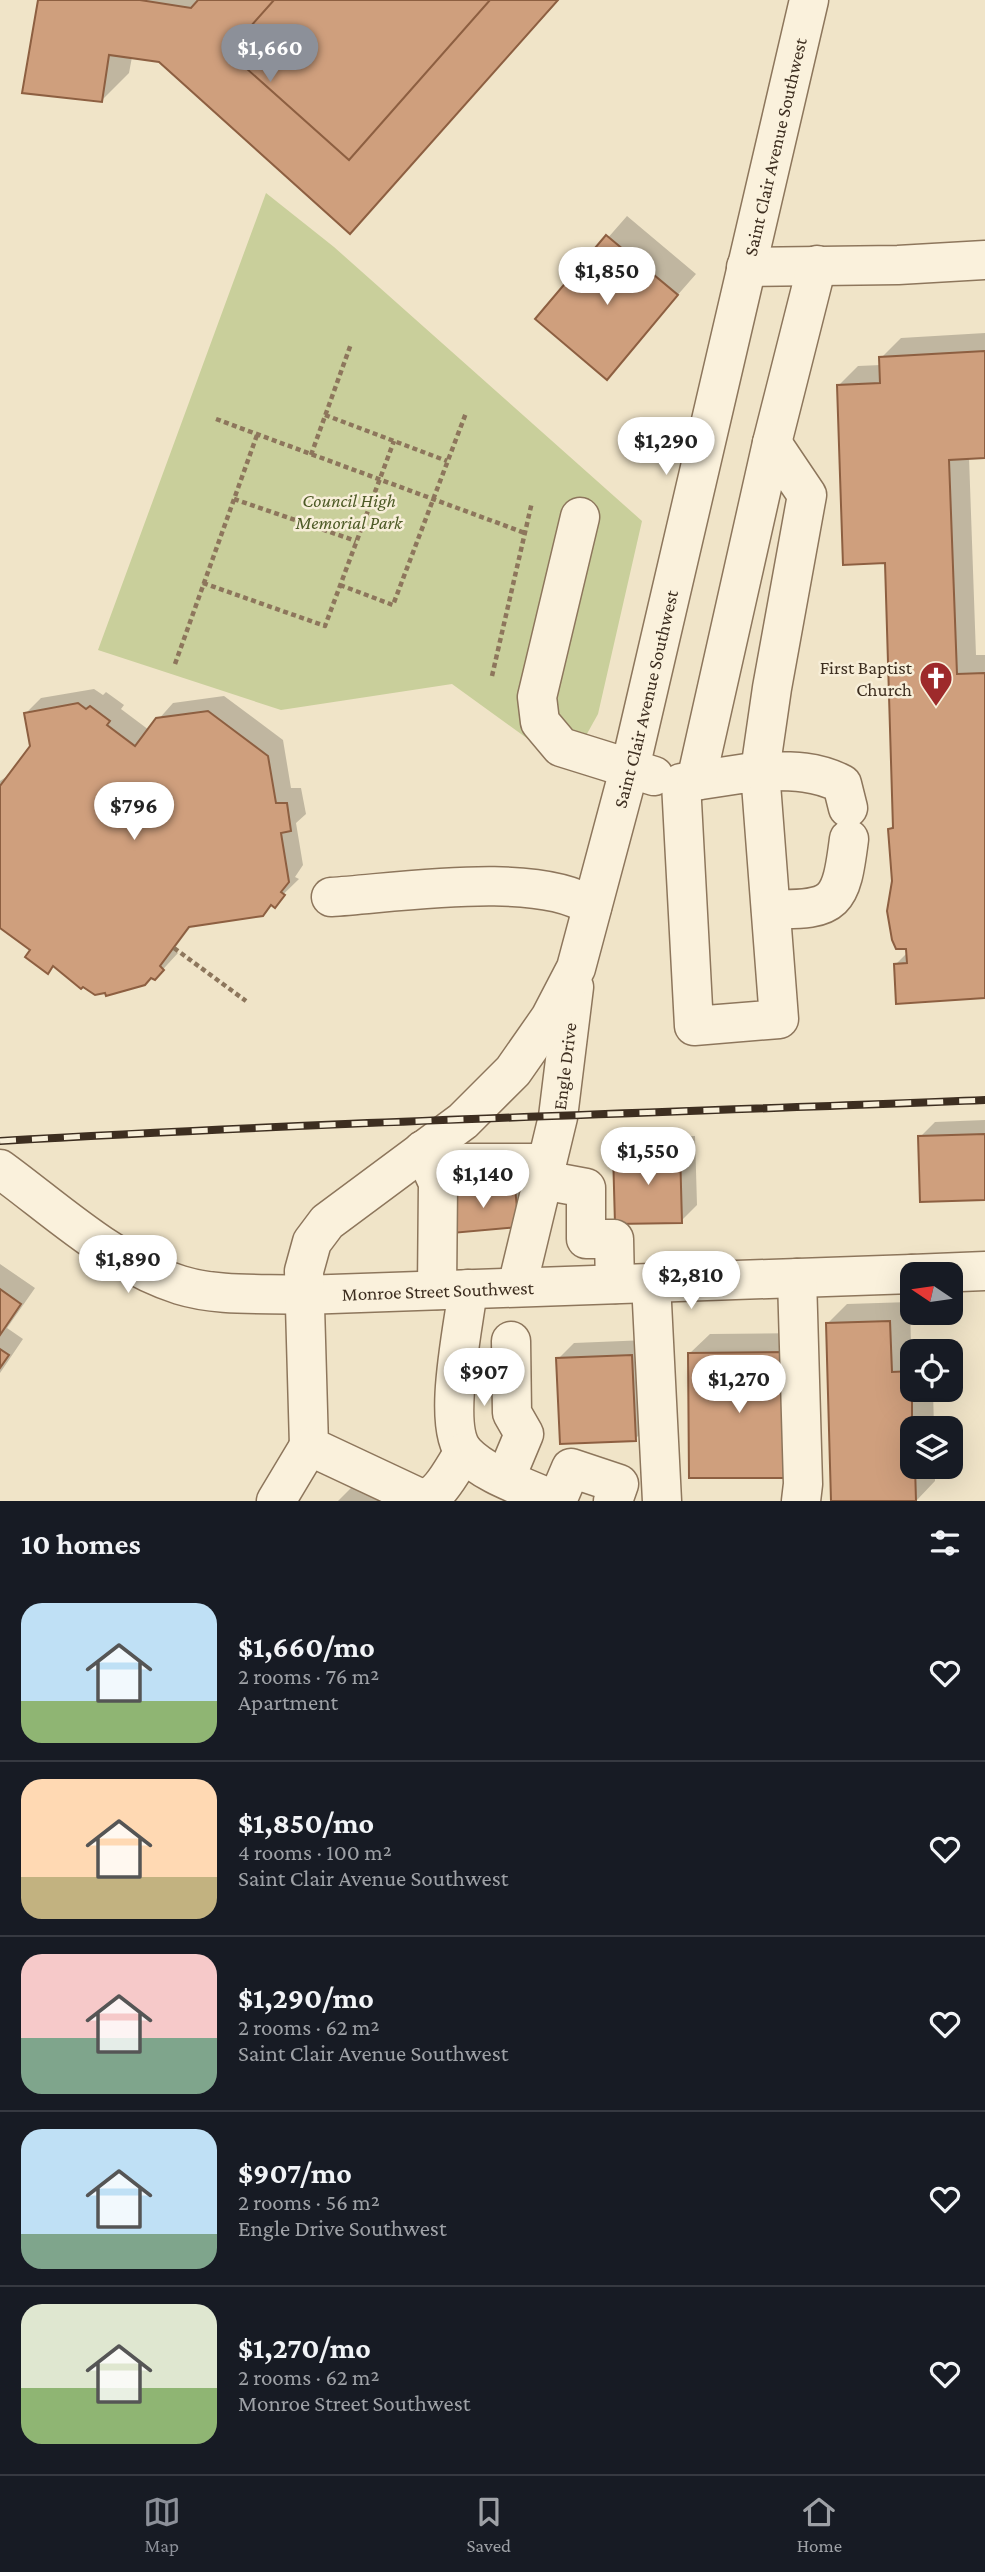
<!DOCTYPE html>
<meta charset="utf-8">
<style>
body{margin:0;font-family:"Crimson Pro",serif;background:#20242c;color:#f1f3f6;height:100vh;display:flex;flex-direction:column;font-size:26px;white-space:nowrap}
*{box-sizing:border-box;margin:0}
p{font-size:23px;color:#9ea1a6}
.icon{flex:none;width:38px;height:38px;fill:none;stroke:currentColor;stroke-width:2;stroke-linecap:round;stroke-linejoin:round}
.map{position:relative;height:1501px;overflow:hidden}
.details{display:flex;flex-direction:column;background:#171b24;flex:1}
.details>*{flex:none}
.needle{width:46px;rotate:283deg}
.tools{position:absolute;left:900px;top:1262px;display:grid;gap:14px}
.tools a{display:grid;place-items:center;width:63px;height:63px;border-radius:14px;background:#171b24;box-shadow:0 7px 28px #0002;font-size:35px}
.price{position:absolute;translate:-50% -60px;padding:0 16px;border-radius:24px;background:#fff;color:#222;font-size:23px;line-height:46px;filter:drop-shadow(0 2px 4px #0008)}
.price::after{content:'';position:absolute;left:50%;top:42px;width:21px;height:16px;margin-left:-10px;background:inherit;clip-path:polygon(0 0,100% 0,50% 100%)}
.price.active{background:#8c9099;color:#fff}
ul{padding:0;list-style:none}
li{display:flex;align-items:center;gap:21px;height:175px;padding:0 21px}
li+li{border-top:2px solid #363941}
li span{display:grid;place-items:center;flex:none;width:196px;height:140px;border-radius:21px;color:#555}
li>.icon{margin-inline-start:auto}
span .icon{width:84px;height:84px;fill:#fffc;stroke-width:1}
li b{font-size:30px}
h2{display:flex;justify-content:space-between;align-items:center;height:84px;padding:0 21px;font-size:30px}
.menu{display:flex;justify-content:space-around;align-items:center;height:98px;border-top:2px solid #363941;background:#171b24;font-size:19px;color:#9ea1a6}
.menu a{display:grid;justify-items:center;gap:4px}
.menu .active{color:#8c9099}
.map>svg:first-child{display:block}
.green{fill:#c9cf9b}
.shadow{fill:#0003}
.building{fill:#cf9f7d;stroke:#8d5f41;stroke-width:2}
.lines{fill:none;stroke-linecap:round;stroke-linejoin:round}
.minor-casing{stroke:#8d765c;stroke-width:41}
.path{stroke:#8d765c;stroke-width:4.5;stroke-dasharray:5 3.5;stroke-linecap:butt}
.minor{stroke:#faf1dc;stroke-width:38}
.rail-casing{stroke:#3d2e20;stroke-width:8}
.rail{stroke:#f7eed8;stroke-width:5;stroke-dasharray:16;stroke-linecap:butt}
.labels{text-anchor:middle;stroke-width:5;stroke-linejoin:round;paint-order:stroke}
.street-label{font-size:19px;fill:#3d2e20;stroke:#f7eed8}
.park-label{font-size:19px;font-style:italic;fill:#4d5a26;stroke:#f7eed8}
.poi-label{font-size:19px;fill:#3d2e20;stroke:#f7eed8;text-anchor:end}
</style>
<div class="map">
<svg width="985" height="1501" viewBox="0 0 985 1501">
<rect width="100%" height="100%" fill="#f0e4c8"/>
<path class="green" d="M 266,193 L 334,247 L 642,521 L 598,714 L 568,768 L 452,684 L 281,710 L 98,650 Z"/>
<path class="shadow" d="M 40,0 L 559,0 L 350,231 L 160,61 L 132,57 L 129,73 L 102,100 Z
M 627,216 L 696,274 L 606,377 L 537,319 Z
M 985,333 L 985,457 L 969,457 L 976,655 L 985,655 L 985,996 L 896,964 L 908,952 L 893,881 L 890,829 L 895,824 L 886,561 L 838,386 L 858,366 L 881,365 L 881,358 L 901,338 Z
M 94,689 L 103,695 L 106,692 L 124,705 L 121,709 L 149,730 L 173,703 L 224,696 L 283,740 L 291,788 L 301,788 L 306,814 L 296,823 L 303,865 L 295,877 L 299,879 L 262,915 L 192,925 L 174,949 L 178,953 L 155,978 L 55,965 L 48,972 L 33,949 L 0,926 L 0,781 L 12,773 L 32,747 L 26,713 L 41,698 Z
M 985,1120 L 985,1198 L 920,1137 L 935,1122 Z
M 695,1136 L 697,1205 L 681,1221 L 615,1153 L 630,1137 Z
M 525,1179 L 528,1215 L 450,1195 L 460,1185 Z
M 0,1264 L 35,1288 L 7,1328 L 23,1339 L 0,1373 Z
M 910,1302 L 912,1390 L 933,1390 L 934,1428 L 912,1428 L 912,1466 L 935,1466 L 935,1481 L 916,1501 L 833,1501 L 827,1324 L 847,1304 Z
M 809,1333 L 809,1456 L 690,1353 L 710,1334 Z
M 647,1340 L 650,1424 L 635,1439 L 558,1359 L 574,1343 Z
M 355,1484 L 381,1501 L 338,1501 Z"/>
<path class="building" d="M 38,0 L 140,0 L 191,8 L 198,0 L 274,0 L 228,52 L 349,160 L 490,0 L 558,0 L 350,234 L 159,62 L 109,55 L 102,102 L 22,93 Z
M 274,0 L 490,0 L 349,160 L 228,52 Z
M 606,235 L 678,295 L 607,380 L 535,319 Z
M 985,351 L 985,458 L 949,460 L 957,674 L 985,673 L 985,998 L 896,1004 L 894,964 L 907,963 L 906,949 L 896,949 L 892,940 L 887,911 L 892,881 L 888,829 L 893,828 L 885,563 L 843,565 L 837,385 L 880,383 L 879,357 Z
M 78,703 L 86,709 L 90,706 L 110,721 L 107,725 L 135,746 L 156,718 L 208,711 L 268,756 L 276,803 L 287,803 L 291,831 L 281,833 L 289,882 L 281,892 L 285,895 L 275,908 L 271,905 L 263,916 L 189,927 L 160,966 L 164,970 L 155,980 L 151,978 L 145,985 L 106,996 L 105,993 L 95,995 L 83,987 L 81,989 L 53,966 L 48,974 L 25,957 L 30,950 L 0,928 L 0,786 L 30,746 L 24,713 Z
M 985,1134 L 985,1200 L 920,1202 L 918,1136 Z
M 680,1150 L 682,1223 L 615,1224 L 613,1152 Z
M 515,1188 L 519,1227 L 452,1233 L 448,1194 Z
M 0,1289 L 21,1304 L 0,1335 Z
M 890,1321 L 892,1372 L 912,1371 L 912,1466 L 915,1466 L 916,1501 L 831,1501 L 826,1323 Z
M 0,1349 L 9,1355 L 0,1368 Z
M 789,1352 L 790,1478 L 689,1478 L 688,1353 Z
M 632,1355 L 636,1441 L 560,1444 L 556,1358 Z"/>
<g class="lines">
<defs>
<g id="minor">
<path d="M 746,267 L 898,265 L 985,260"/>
<path d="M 772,443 L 817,265"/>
<path d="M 580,517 L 537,697 L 540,722 L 561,747 L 654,776"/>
<path d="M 760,771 L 779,1019 L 694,1026 L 681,783 Z"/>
<path d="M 696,781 L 772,443 L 807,495 L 772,688 L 760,771 C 790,771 815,770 842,784 L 848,808"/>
<path d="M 331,897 C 397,893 539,870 592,907"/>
<path d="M 771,909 C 837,911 841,902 849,839"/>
<path d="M 423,1150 L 438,1183 L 437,1290"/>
<path id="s1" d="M 0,1169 C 55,1209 113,1264 180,1285 C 219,1297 263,1293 303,1295 L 912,1274"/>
<path d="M 543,1180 L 586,1188 L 586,1239 L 614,1239 L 615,1284"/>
<path d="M 438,1183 L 465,1163 L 547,1163"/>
<path d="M 912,1274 L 985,1271"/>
<path d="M 797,1278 L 803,1484 L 801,1501"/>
<path d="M 651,1283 L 662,1501"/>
<path id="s2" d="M 517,1287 L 558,1117 L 574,987"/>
<path d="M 468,1289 C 464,1324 441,1427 465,1453 C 487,1476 526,1487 555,1501"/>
<path id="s3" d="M 464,1452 C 454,1466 440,1498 422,1499 L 309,1446 L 304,1271 L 312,1242 L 327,1222 L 463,1121 L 513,1071 L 550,1018 L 576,968 L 634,751 L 809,0"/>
<path d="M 506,1477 L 524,1434 L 512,1413 L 511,1341"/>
<path d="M 276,1501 L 309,1446"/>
<path d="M 557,1501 L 571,1468 L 619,1484 L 613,1501"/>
</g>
</defs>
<use href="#minor" class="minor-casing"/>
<path class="path" d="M 325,415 L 447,461
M 216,419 L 525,533
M 311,455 L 351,344
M 234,499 L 356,541
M 203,583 L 325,626 L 394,441
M 340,585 L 393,605 L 466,413
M 175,664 L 257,435
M 492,676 L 532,502
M 174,948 L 246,1001"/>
<use href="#minor" class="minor"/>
<defs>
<path id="rail" d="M 0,1141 C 328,1122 657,1113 985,1100"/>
</defs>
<use href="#rail" class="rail-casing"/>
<use href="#rail" class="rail"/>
</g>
<defs>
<symbol id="church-pin" viewBox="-11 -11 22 30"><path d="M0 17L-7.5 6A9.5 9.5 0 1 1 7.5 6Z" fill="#9e2a2b" stroke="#f7eed8"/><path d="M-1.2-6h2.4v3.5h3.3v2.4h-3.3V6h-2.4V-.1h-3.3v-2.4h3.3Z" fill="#fff"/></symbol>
</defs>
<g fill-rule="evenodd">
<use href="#church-pin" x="917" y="659" width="38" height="52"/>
</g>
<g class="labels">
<g class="street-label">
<text dy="7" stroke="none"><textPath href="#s3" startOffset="1626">Saint Clair Avenue Southwest</textPath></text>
<text dy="7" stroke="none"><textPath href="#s3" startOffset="1059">Saint Clair Avenue Southwest</textPath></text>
<text dy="7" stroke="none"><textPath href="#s2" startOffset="226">Engle Drive</textPath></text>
<text dy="7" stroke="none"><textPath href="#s1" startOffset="474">Monroe Street Southwest</textPath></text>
</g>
<g class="park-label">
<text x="349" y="507">Council High<tspan x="349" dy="22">Memorial Park</tspan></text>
</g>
<g class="poi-label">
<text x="912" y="674">First Baptist<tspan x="912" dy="22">Church</tspan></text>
</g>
</g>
</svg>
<div class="tools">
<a><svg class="needle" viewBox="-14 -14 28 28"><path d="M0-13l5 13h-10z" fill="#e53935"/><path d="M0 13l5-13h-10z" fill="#9ea1a6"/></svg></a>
<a><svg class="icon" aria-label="locate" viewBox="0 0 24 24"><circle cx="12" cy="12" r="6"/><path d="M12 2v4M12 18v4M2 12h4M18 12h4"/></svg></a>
<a><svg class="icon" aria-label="layers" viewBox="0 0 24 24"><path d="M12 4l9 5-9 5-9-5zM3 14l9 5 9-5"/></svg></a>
</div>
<b class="price active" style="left:270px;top:84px">$1,660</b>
<b class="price" style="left:607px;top:307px">$1,850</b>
<b class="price" style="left:666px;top:477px">$1,290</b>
<b class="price" style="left:134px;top:842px">$796</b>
<b class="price" style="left:648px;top:1187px">$1,550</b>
<b class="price" style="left:483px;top:1210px">$1,140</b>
<b class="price" style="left:128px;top:1295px">$1,890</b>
<b class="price" style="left:691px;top:1311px">$2,810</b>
<b class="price" style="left:484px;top:1408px">$907</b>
<b class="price" style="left:739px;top:1415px">$1,270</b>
</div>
<section class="details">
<h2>10 homes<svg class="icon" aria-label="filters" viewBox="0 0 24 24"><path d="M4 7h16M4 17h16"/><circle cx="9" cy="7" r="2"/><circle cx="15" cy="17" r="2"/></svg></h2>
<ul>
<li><span style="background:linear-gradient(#bfe0f5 70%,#8fb573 0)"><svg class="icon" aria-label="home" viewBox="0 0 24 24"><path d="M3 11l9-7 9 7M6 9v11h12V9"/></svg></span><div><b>$1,660/mo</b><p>2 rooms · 76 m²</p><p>Apartment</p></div><svg class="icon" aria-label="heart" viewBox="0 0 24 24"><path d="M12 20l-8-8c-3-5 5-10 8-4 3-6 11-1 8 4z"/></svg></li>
<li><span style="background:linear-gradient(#ffd9b3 70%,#c2b280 0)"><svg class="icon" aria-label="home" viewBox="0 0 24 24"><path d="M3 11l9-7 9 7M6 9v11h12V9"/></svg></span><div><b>$1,850/mo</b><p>4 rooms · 100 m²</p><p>Saint Clair Avenue Southwest</p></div><svg class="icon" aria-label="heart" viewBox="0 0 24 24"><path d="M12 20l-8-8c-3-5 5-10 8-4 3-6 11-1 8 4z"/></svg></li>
<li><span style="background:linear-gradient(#f6c9c9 60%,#7fa58c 0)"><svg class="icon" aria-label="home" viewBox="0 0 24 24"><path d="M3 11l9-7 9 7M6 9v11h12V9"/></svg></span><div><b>$1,290/mo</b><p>2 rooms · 62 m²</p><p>Saint Clair Avenue Southwest</p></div><svg class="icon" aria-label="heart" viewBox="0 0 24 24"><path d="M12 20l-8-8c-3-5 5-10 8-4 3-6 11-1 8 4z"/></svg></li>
<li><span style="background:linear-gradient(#bfe0f5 75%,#7fa58c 0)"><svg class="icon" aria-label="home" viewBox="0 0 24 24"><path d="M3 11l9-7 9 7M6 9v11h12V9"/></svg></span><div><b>$907/mo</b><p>2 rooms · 56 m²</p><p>Engle Drive Southwest</p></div><svg class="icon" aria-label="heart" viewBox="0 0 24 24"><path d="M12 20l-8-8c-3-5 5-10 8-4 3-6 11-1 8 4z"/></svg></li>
<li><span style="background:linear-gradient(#dfe7d0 60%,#8fb573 0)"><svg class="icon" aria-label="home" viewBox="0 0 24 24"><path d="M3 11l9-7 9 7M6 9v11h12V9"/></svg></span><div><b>$1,270/mo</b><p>2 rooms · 62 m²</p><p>Monroe Street Southwest</p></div><svg class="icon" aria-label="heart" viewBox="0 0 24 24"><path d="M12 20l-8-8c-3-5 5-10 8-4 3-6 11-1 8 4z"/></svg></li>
</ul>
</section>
<nav class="menu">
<a class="active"><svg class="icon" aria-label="map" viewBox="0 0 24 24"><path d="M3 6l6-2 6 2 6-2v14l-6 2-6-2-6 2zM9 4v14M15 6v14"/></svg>Map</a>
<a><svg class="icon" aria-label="saved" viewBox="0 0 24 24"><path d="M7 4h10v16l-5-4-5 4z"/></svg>Saved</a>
<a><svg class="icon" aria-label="home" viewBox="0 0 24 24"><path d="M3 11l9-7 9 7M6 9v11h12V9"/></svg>Home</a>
</nav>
